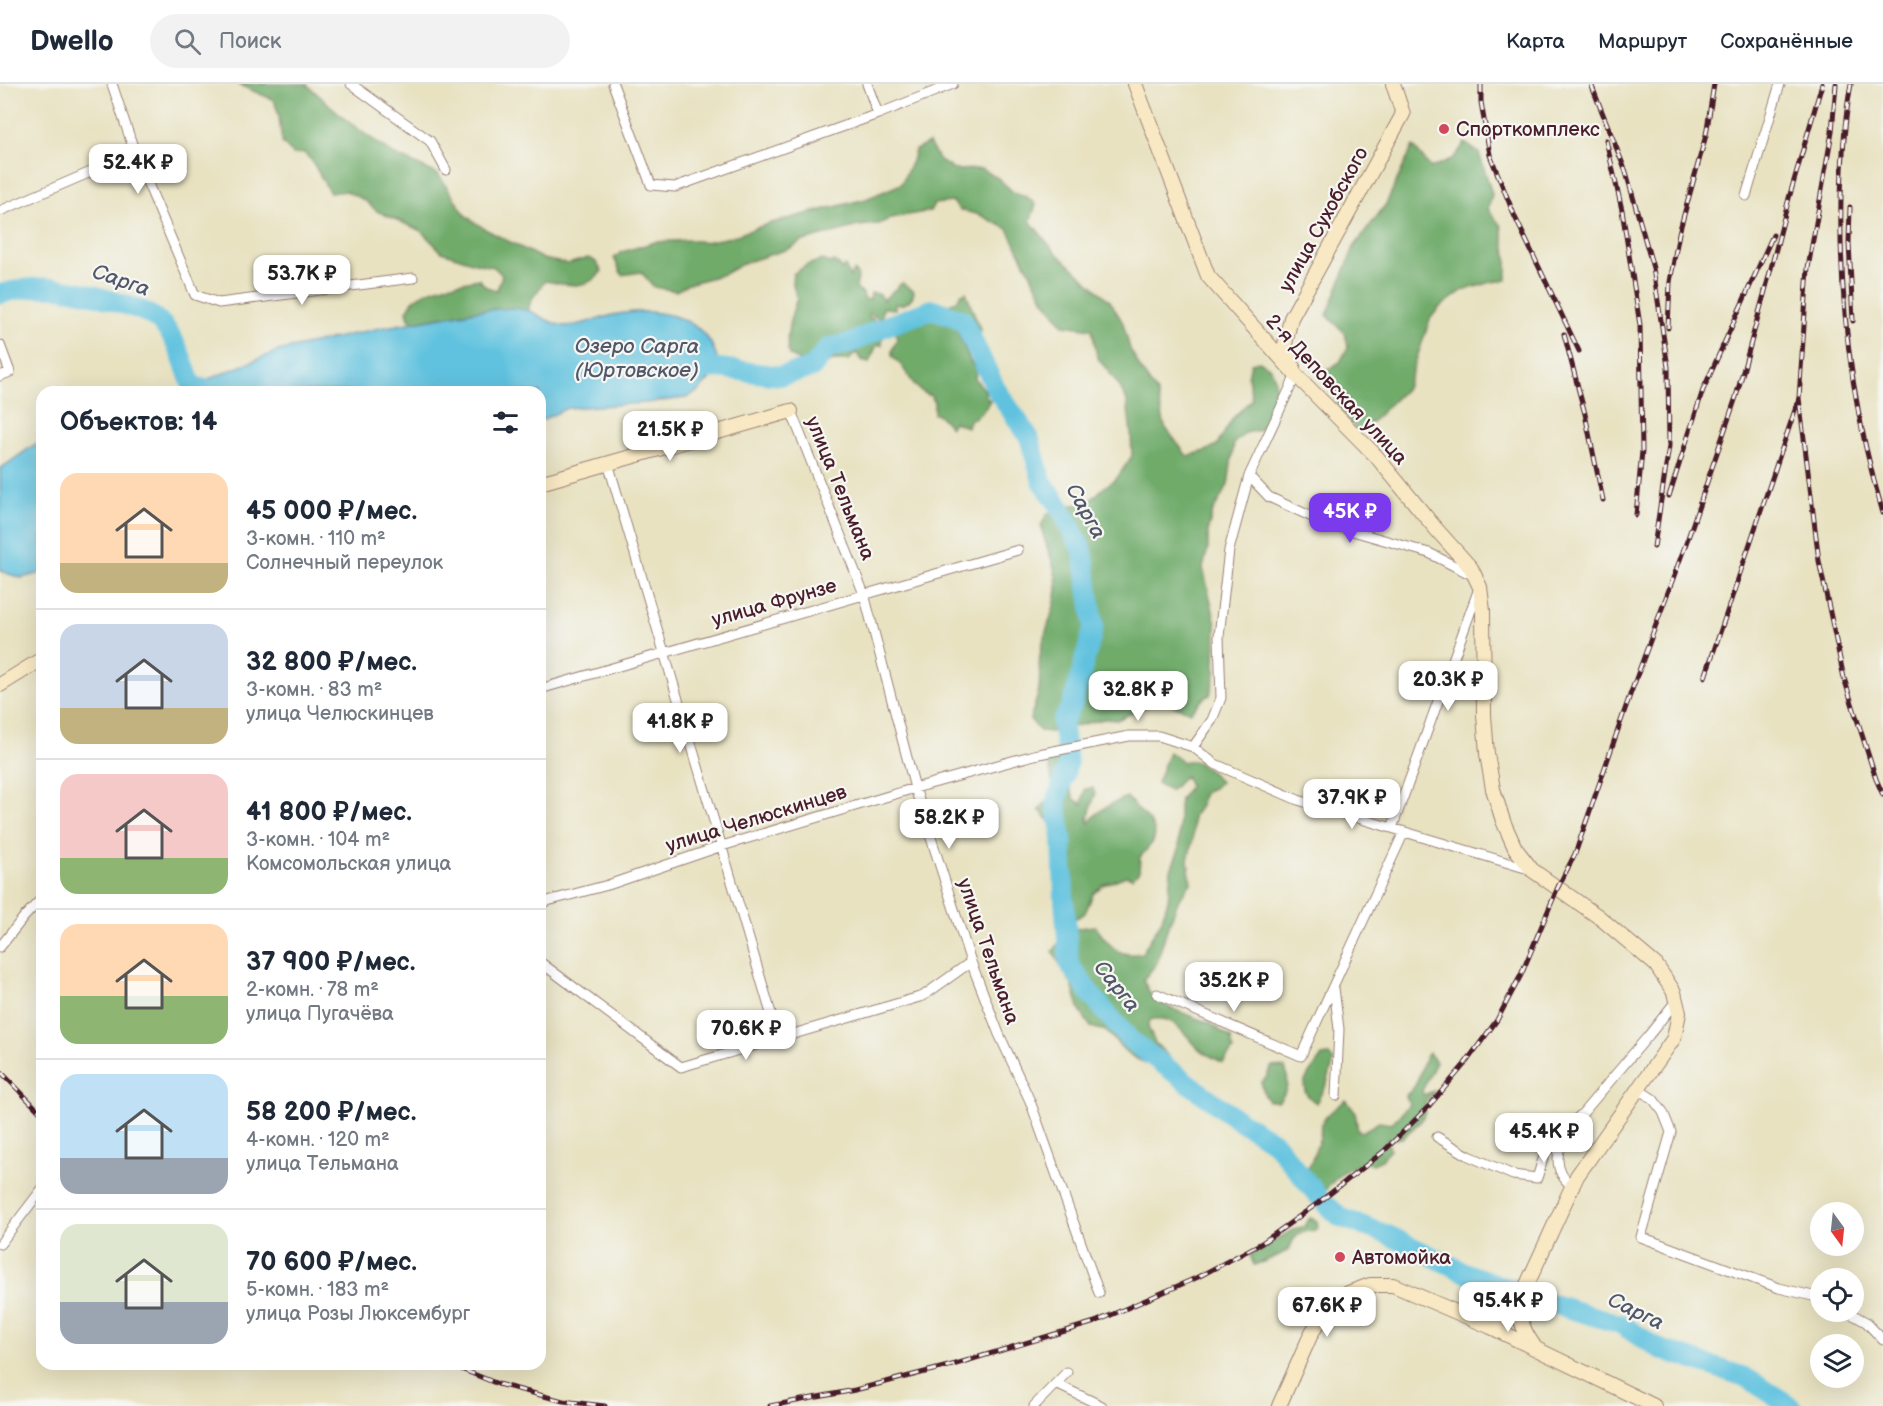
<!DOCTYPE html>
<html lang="ru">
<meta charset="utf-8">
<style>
body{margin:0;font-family:"Balsamiq Sans",sans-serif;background:#f2f2f3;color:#1f2937;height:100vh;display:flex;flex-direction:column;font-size:22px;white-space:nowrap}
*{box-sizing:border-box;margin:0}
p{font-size:20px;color:#747a83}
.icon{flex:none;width:33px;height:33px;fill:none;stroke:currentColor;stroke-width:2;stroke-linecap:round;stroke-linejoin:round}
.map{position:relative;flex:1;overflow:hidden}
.drawer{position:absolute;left:36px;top:302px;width:510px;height:984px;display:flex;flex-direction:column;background:#fff;border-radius:18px;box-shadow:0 6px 24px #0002}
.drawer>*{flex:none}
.needle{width:39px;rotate:165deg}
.buttons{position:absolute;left:1810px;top:1118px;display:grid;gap:12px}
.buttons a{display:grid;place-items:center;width:54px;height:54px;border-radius:50%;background:#fff;box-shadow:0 6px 24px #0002;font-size:30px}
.price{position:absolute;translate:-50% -51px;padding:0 14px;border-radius:12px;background:#fff;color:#222;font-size:20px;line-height:39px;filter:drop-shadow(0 2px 3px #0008)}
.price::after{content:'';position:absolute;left:50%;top:36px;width:18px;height:14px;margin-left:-9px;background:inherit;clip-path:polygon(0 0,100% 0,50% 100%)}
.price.selected{background:#7c3aed;color:#fff}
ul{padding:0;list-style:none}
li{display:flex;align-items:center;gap:18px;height:150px;padding:0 24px}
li+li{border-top:2px solid #e0e1e3}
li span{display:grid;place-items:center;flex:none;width:168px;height:120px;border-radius:18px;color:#555}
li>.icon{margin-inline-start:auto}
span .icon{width:72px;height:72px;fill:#fffc;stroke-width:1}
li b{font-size:26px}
h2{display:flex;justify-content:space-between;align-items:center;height:72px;padding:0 24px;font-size:26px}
header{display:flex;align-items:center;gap:36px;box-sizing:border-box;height:84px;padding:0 30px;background:#fff;border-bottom:2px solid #e0e1e3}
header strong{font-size:28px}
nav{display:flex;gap:33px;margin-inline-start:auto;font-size:21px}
.search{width:420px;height:54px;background:#f2f2f3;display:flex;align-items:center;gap:15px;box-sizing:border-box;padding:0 21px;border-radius:33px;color:#747a83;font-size:22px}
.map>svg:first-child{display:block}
.forest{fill:#70ab6b;stroke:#5d654b;stroke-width:1.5}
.water{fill:#60c2df;stroke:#557085;stroke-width:1.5}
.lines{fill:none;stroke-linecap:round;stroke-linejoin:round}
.river{stroke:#60c2df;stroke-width:20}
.street-casing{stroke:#998076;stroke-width:11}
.secondary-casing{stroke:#998076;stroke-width:16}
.street{stroke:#fff;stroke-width:9}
.secondary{stroke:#f8e8c3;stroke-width:14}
.rail-casing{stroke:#4a1f2b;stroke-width:5}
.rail{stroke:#f6f6f2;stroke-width:3;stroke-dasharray:9;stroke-linecap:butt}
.poi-dot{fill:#d1495b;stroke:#f6f6f2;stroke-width:2}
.labels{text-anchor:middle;stroke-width:4.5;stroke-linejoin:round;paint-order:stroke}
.poi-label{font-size:20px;fill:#4a1f2b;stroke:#f6f6f2;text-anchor:start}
.street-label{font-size:20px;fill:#4a1f2b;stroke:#f6f6f2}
.water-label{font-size:21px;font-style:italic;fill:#52586a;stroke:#f6f6f2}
</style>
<header>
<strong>Dwello</strong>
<div class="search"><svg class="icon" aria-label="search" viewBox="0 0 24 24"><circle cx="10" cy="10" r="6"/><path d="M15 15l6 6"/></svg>Поиск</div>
<nav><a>Карта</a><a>Маршрут</a><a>Сохранённые</a></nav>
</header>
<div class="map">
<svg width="1883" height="1322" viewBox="0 0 1883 1322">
<rect width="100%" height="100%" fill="#f6f6f2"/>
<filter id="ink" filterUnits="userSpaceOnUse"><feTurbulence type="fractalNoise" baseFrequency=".0167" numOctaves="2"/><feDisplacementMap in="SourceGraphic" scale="12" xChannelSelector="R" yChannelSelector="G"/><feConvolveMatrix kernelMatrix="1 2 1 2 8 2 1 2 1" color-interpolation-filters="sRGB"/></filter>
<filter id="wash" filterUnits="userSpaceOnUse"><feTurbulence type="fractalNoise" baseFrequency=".008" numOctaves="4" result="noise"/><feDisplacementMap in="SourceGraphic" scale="24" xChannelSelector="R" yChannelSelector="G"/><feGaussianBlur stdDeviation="1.35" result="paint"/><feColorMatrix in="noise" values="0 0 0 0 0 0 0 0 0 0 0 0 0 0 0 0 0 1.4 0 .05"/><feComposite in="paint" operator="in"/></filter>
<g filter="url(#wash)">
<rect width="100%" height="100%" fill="#e8e2c1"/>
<path class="forest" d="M 237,0 L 306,0 L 350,39 L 393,70 L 438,90 L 466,132 L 485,145 L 543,175 L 568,180 L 588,174 L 595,177 L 602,187 C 586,208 567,200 545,197 L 531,216 L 528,227 C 491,220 451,232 414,238 L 409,234 L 407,227 C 409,223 412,218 415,215 C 431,202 459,199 479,195 L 486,203 L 497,206 L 502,191 L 494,183 L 475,179 L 442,168 L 421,147 L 377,127 L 364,116 L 346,107 L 330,109 L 312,77 L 304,69 L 293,70 L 282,59 L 279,32 L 274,16 Z
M 929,59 L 938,75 L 954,86 L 982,85 L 998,94 L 1014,109 L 1027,113 L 1036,121 L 1030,137 L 1054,167 L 1110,217 L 1123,239 L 1130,265 L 1143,289 L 1157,309 L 1165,343 L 1187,372 L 1206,367 L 1217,361 L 1233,334 L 1252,315 L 1248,293 L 1251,279 L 1259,277 C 1263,279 1268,282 1271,285 C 1282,301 1268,331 1260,346 L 1245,349 L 1234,359 L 1228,401 L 1213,427 L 1208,445 L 1208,464 L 1203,484 L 1216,540 L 1215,591 L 1210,611 L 1204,614 L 1191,628 L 1163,618 L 1147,622 L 1117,636 L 1104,635 L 1051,648 L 1040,647 L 1030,635 C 1033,625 1038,614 1039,604 C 1041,593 1038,582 1040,572 C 1043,548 1056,528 1057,504 C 1057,482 1045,463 1041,442 L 1047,430 L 1066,422 L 1088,419 L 1102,405 L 1117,394 L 1132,372 L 1131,349 L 1127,317 L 1119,301 L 1097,273 L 1092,245 L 1064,241 L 1044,216 L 1008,145 L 980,131 L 960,126 L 953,118 L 934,120 L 930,127 L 891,134 L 879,140 L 858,142 L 800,158 L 791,164 L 744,179 L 724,190 L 688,200 L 676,207 L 654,203 L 641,188 L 622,191 L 614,174 L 622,168 L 655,158 L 690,156 L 704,158 L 731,153 L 771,139 L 866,115 L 901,100 L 912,77 L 915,66 Z
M 1465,59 L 1479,69 L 1492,110 L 1488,125 L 1501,142 L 1507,174 L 1507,196 L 1491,198 L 1462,207 L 1439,224 L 1430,235 L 1407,303 L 1372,338 L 1354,349 L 1356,346 C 1341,327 1331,311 1325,287 L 1340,278 L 1348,263 L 1345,249 L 1327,231 L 1354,163 L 1386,120 L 1413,62 L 1431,84 L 1454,74 Z
M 822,176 L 830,179 L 833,177 L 840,182 L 841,186 L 845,182 L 850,193 L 854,187 C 860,191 857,198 856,203 L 858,207 L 863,209 L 864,215 L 870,216 L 871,209 L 879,210 L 883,216 L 902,199 L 914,207 C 913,217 904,222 895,220 L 895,225 L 883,224 L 881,236 L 869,229 L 869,233 L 876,237 L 876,243 L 879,245 L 878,250 L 882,256 L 882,261 L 877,261 L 869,278 L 861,276 L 856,268 L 849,276 L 833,276 L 824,282 L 812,284 L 789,271 C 784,253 791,232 797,214 L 792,198 L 793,190 L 807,181 Z
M 966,208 L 981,248 L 977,254 L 973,256 L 971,259 L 963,247 L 957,246 L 970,277 L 976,285 L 975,295 L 985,306 L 986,313 L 990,316 C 986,325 979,333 969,336 L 967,343 L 954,338 L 950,343 L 939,331 L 934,330 L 934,317 L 931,312 C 911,306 908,284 892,272 L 892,266 L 897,256 C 895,247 897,243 905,238 L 903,228 L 918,225 L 922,234 C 936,231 942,236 948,220 L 957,217 L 960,211 Z
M 1169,668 L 1183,678 C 1198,672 1211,688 1220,698 L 1215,703 L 1206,707 L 1202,713 L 1200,722 L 1193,732 L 1193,755 L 1188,776 L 1191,799 L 1179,815 L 1166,848 L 1157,879 L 1143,896 L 1153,915 L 1170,924 L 1209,939 L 1231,954 L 1233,966 L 1223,979 C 1215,974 1204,970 1198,964 C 1184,950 1173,929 1150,936 L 1148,943 L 1155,959 L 1169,973 L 1162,982 L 1148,980 L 1137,975 L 1127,969 L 1106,947 L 1091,943 L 1080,927 L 1072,901 L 1053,868 C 1067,846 1068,844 1095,842 C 1108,860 1118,875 1142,869 L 1161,838 L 1168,816 L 1171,786 L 1179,765 L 1179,723 L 1180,715 L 1190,702 L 1185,692 L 1170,707 L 1157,699 Z
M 1061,672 L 1066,674 L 1068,679 L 1066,690 L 1074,715 L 1082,720 L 1085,705 L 1093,704 L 1095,710 L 1088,735 L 1089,739 C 1098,725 1112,720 1127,713 C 1135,726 1162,741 1153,757 C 1150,763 1144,768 1140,773 L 1139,788 L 1132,794 L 1126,792 L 1103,801 L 1093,810 L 1085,829 L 1066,840 L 1056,827 L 1055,810 C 1071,790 1055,784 1058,764 L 1067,758 L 1065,748 L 1051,738 L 1039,726 L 1051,713 L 1053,701 L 1048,677 L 1051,674 Z
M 1429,969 L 1436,978 L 1422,1007 L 1423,1011 L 1434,1007 L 1425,1020 L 1425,1030 L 1421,1037 L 1402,1054 L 1387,1055 L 1390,1065 L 1382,1076 L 1373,1080 L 1364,1079 L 1346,1086 L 1337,1093 L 1321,1111 L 1315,1111 L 1302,1098 C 1310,1083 1315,1068 1320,1053 C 1321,1049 1320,1043 1322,1039 C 1326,1030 1338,1022 1346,1016 L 1355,1028 L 1358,1047 L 1362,1048 L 1379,1038 L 1391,1040 L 1410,1020 L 1406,1013 L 1407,1010 C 1421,1001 1419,981 1429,969 Z
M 1329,971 L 1334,977 L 1327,999 L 1316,1019 C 1291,1002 1312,988 1322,972 Z
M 1272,982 L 1285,984 C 1290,996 1287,1008 1279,1017 L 1269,1017 L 1265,1012 L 1261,998 L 1266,994 Z
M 1310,1134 L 1317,1137 L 1318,1144 C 1312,1149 1307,1146 1300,1149 C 1293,1152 1293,1159 1289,1165 C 1286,1169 1261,1179 1254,1181 L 1250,1171 L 1291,1147 L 1305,1142 Z"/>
<path class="water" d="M 512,224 C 518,225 524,225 530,227 C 541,232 551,240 564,242 C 577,243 600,234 613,231 C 657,222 712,231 719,284 L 699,307 L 685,314 L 645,319 L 567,324 L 540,337 L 540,308 L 179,307 L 278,267 L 380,244 L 477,227 Z
M 42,358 L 42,489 L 21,494 L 0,487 L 0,385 L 34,361 Z"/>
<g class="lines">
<path class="river" d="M 0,210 C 41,198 74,204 113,217 C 131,223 148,226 162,240 C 177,255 185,283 192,302 L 221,308
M 693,286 L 719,284 L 780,292 L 812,284 L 828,264 L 851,259 L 886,242 L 933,225 L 963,236 L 996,305 L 1029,353 L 1042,397 L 1060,423 L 1083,468 L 1094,542 L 1073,619 L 1062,638 L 1068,679 L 1056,719 L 1062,754 L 1064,815 L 1069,880 L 1092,912 L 1130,956 L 1234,1033 L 1275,1059 L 1318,1112
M 1327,1121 L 1340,1133 L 1388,1151 L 1466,1189 L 1543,1217 L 1620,1240 L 1660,1265 L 1745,1293 L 1791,1322"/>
</g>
</g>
<g filter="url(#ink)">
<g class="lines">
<defs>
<path id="street" d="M 112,0 L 135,69 L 195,211 L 219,219 L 413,194
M 351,0 L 430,57 L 446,86
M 613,0 L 651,101 L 675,103 L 878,30 L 953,0
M 867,0 L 878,30
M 1746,112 L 1780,0
M 0,127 L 135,69
M 0,261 L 10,288 L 0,292
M 791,327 L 864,510 L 915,704 L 971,878 L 999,950 L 1030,1017 L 1099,1209
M 608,379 L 778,953
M 1249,392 L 1269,413 L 1325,439 L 1429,469 L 1474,492
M 540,605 L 1018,466
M 1193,663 L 1212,636 L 1221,614 L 1219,552 L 1229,466 L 1249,392 L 1296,291
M 1392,744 L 1478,507
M 540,819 L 608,801 L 722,762 L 915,704 L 1034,671 L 1129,652 L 1159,652 L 1193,663 L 1215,680 L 1298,716 L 1532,786
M 0,863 L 24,833 L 42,814
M 540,878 L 681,983 L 923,912 L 971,878
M 1334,904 L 1339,945 L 1336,1012
M 1157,910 L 1301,972 L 1404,748
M 1638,1005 L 1653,1015 L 1663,1028 L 1671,1048 L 1641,1153 L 1779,1204 L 1821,1214
M 1565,1044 C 1558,1066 1551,1086 1572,1102
M 1437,1053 L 1469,1072 L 1513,1091 L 1537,1094 L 1545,1069 L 1555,1047 L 1567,1043 L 1582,1030 L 1649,951 L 1676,917
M 0,1160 L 42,1105
M 1846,1227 L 1866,1238 L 1883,1256
M 1056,1300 L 1102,1322
M 1034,1322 L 1067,1288"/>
<path id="secondary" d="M 1135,0 L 1208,192 L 1296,291 L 1376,372 L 1436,445 L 1471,484 L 1480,503 L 1483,527 L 1484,631 L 1487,670 L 1493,705 L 1503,737 L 1515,764 L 1532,786 L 1599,833 L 1656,881 L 1674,908 L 1676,917 L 1679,929 L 1674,954 L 1577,1092 L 1518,1220 L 1491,1243
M 1293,283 L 1285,260 L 1291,234 L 1403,30 L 1393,0
M 540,399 L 791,327
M 0,601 L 42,575
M 1518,1220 C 1520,1237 1524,1248 1534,1262
M 1279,1322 L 1312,1248 L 1329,1224 L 1348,1209 L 1370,1201 L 1393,1201 L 1491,1243 L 1654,1322"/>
</defs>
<use href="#street" class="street-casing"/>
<use href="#secondary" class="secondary-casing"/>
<use href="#street" class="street"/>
<use href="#secondary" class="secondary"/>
<defs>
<path id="rail" d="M 1481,0 L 1481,18 L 1490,71 L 1515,133 L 1579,267
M 1591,0 L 1626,88 L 1653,184 L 1668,283 L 1669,362 L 1654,463
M 1836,0 L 1832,48 L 1808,184 L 1799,314 L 1819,477 L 1844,594 L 1876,695 L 1883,711
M 1851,0 C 1844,37 1842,76 1841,114 C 1839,222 1852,325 1883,429
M 1606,56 L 1622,126 L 1640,241 L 1642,367 L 1636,431
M 1850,123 L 1849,159 L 1853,237
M 1668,244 L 1670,198 L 1679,149 L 1706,51 L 1714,0
M 1564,250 L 1585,330 L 1603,416
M 1669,412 L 1703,306 L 1773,151
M 1705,593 L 1797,320
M 0,987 L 42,1030
M 449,1280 L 498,1300 L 563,1317 L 605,1322
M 770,1322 L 855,1306 L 956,1280 L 1095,1238 L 1196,1194 L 1262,1159 L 1318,1119 L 1383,1068 L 1429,1022 L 1464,981 L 1497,936 L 1521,891 L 1558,803 L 1575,770 L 1630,611 L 1688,454 L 1736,313 L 1768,196 L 1789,114 L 1822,0"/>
</defs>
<use href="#rail" class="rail-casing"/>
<use href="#rail" class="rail"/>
</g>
</g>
<g class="poi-dot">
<circle cx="1444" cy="45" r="6"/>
<circle cx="1340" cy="1173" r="6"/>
</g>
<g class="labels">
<g class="poi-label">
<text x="1456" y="52">Спорткомплекс</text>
<text x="1352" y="1180">Автомойка</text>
</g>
<g class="street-label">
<text transform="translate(1323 135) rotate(-61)" y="7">улица Сухобского</text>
<text transform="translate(1337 305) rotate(47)" y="7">2-я Деповская улица</text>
<text transform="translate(841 404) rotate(68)" y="7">улица Тельмана</text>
<text transform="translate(774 518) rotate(-16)" y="7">улица Фрунзе</text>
<text transform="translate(756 734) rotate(-17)" y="7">улица Челюскинцев</text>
<text transform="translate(989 867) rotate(71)" y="7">улица Тельмана</text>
</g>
<g class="water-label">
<text transform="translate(121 196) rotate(19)" y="7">Сарга</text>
<text x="637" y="269">Озеро Сарга<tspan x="637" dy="24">(Юртовское)</tspan></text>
<text transform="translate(1086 427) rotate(61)" y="7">Сарга</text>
<text transform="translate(1117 902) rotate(51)" y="7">Сарга</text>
<text transform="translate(1636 1227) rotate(26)" y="7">Сарга</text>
</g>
</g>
</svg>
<div class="buttons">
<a><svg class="needle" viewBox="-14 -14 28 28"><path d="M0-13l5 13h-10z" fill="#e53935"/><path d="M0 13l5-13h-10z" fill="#747a83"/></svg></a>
<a><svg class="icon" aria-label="locate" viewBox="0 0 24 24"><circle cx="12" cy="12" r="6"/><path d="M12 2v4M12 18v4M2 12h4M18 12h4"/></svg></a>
<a><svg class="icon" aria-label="layers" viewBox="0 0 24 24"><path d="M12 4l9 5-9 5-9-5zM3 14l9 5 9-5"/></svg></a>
</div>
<b class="price" style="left:138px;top:111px">52.4K ₽</b>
<b class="price" style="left:302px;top:222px">53.7K ₽</b>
<b class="price" style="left:670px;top:378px">21.5K ₽</b>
<b class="price selected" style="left:1350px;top:460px">45K ₽</b>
<b class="price" style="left:1448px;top:628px">20.3K ₽</b>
<b class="price" style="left:1138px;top:638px">32.8K ₽</b>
<b class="price" style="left:680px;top:670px">41.8K ₽</b>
<b class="price" style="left:1352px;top:746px">37.9K ₽</b>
<b class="price" style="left:949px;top:766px">58.2K ₽</b>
<b class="price" style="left:1234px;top:929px">35.2K ₽</b>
<b class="price" style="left:746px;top:977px">70.6K ₽</b>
<b class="price" style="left:1544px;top:1080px">45.4K ₽</b>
<b class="price" style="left:1508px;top:1249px">95.4K ₽</b>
<b class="price" style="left:1327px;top:1254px">67.6K ₽</b>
<section class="drawer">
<h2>Объектов: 14<svg class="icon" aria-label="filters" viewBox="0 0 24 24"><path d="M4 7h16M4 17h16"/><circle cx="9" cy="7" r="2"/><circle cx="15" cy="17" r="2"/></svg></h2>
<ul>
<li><span style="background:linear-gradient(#ffd9b3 75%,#c2b280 0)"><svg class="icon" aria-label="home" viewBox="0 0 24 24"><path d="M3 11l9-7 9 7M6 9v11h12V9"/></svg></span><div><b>45 000 ₽/мес.</b><p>3-комн. · 110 m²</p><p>Солнечный переулок</p></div></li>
<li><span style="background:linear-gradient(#c9d6e8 70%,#c2b280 0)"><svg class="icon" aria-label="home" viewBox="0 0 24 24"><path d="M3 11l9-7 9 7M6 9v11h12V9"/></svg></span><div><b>32 800 ₽/мес.</b><p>3-комн. · 83 m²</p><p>улица Челюскинцев</p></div></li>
<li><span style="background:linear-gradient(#f6c9c9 70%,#8fb573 0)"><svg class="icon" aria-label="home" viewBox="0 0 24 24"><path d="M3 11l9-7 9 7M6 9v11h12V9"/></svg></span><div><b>41 800 ₽/мес.</b><p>3-комн. · 104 m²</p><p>Комсомольская улица</p></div></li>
<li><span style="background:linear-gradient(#ffd9b3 60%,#8fb573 0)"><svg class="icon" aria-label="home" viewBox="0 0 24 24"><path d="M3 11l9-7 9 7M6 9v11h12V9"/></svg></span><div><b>37 900 ₽/мес.</b><p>2-комн. · 78 m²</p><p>улица Пугачёва</p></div></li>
<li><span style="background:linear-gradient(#bfe0f5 70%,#9aa5b1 0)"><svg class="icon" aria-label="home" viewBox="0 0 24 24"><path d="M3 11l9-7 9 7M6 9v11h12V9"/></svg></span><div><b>58 200 ₽/мес.</b><p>4-комн. · 120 m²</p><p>улица Тельмана</p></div></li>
<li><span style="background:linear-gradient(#dfe7d0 65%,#9aa5b1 0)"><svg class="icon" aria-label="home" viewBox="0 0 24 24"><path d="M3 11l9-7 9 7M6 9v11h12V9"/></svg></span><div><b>70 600 ₽/мес.</b><p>5-комн. · 183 m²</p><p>улица Розы Люксембург</p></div></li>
</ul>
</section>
</div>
